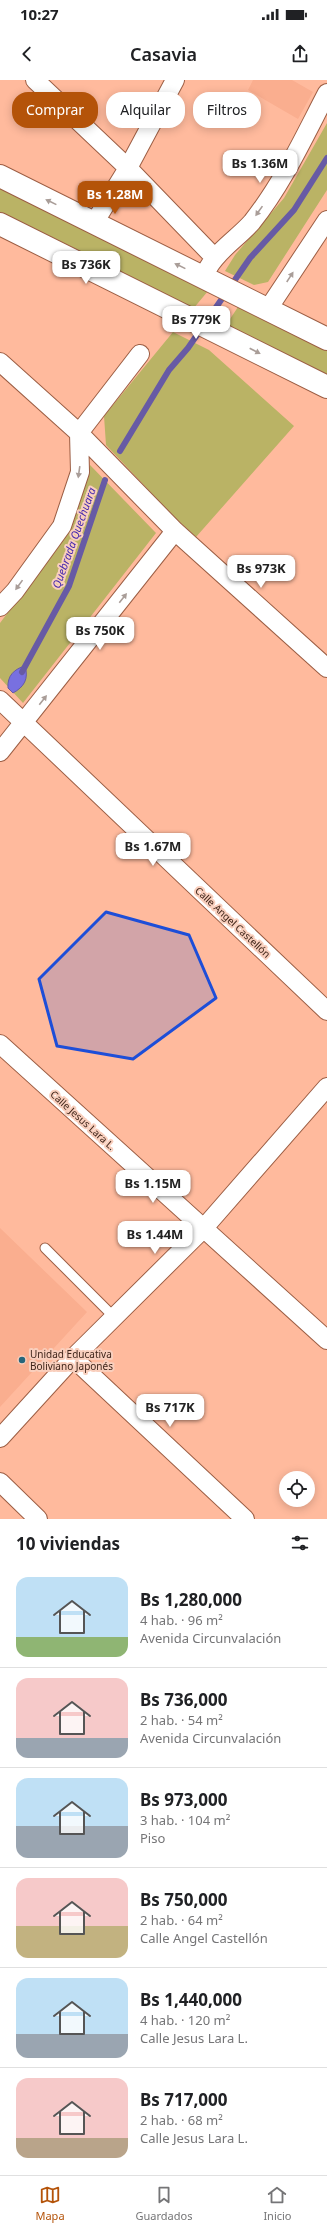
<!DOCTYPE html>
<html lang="es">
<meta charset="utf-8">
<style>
body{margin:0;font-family:"Noto Sans",sans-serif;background:#f2f2f2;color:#202124;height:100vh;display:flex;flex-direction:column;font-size:15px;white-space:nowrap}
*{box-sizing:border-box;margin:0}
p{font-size:13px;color:#757577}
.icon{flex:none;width:22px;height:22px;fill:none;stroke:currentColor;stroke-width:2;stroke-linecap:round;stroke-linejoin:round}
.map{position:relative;height:1439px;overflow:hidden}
.drawer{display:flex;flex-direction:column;background:#fff;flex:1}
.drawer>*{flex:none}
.hud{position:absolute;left:12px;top:12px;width:303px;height:36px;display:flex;gap:8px}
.fabs{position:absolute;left:279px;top:1391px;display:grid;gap:8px}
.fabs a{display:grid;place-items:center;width:36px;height:36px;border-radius:50%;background:#fff;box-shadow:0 2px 10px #0003;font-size:20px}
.price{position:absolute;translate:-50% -34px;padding:0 9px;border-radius:8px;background:#fff;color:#222;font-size:13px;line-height:26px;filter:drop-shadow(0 1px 2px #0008)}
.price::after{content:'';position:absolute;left:50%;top:24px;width:12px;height:9px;margin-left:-6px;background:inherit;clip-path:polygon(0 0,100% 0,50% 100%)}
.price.on{background:#b45309;color:#fff}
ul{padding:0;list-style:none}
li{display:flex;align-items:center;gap:12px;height:100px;padding:0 16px}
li+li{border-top:1px solid #e0e0e0}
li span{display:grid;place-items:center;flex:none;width:112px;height:80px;border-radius:12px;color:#555}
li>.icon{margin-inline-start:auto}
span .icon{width:48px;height:48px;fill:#fffc;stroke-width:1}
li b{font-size:17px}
h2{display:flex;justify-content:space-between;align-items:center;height:48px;padding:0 16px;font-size:17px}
.tag{padding:0 14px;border-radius:16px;background:#fff;box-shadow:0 2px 10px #0003;font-size:14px;line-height:36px}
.tag.on{background:#b45309;color:#fff}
.status{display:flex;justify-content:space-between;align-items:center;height:28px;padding:0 20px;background:#fff;direction:ltr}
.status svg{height:11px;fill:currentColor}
header{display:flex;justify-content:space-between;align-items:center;height:52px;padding:0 16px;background:#fff;font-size:18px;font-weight:600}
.tab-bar{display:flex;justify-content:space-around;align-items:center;height:56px;border-top:1px solid #e0e0e0;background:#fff;font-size:11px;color:#757577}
.tab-bar a{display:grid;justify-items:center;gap:2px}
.tab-bar .on{color:#b45309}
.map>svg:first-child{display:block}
.built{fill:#faae8f}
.green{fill:#bab365}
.water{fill:#7870e0;stroke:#675aa5}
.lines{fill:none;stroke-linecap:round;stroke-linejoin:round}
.stream{stroke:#675aa5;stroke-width:6}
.service-casing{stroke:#9c5e44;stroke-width:11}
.minor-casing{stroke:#9c5e44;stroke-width:20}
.secondary-casing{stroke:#9c5e44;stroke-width:24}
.service{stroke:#fff;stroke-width:9}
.minor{stroke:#fff;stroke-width:18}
.secondary{stroke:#fff;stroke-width:22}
.oneway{fill:#a99d98}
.marked{fill:#1d4ed8;fill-opacity:0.2;stroke:#1d4ed8;stroke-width:3;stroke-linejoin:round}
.poi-dot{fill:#27667b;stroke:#f9cfbd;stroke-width:1.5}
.labels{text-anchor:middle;stroke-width:4;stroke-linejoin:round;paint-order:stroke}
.street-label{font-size:10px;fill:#3f251a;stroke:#f9cfbd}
.poi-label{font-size:10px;fill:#3f251a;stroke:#f9cfbd;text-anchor:start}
.water-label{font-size:11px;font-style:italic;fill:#4629ae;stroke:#f9cfbd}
</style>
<div class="status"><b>10:27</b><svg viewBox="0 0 49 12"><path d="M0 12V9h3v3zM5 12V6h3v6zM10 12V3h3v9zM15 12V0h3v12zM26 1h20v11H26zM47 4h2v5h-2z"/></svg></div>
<header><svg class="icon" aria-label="back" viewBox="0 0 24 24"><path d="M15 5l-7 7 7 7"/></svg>Casavia<svg class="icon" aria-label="share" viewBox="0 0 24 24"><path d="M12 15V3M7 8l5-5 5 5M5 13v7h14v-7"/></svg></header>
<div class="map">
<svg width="327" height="1439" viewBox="0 0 327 1439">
<rect width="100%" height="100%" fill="#ffba9d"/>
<path class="built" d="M 253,0 L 292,0 L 313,12 L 298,39 L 248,10 Z
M 0,1148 L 87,1232 L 0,1327 Z"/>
<path class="green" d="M 327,43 L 327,110 L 268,202 L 254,205 L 225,191 L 235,175 L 284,118 Z
M 0,107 L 208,211 L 193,229 L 0,132 Z
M 238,227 L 327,271 L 327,295 L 226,245 Z
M 173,252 L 209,270 L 294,346 L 196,457 L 174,437 L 106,365 L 104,336 Z
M 90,385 L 156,453 L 23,623 L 0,598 L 0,543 L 72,447 Z"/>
<path class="water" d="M 25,586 C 29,599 24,607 13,613 L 8,608 C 7,596 14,589 25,586 Z"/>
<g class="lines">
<path class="stream" d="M 120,371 L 169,290 L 188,268 L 250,178 L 294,130 L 327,78
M 22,592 L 69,506 L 105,400"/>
<defs>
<path id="service" d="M 45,1168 L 114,1237"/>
<path id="minor" d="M 35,0 L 128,88 L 214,177
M 94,143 L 128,88 L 175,0
M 208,188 C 219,169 238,158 252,142 C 283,103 304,57 327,13
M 268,229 L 327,140
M 0,282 L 79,353 L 175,451 L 327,588
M 0,527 L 15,511 L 62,446 L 80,392 L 79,353 L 140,274
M 0,620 L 327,931
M 0,672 L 175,451
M 0,964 L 327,1260
M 73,1278 L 245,1439
M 0,1358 L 73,1278 L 203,1149 L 327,1007
M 0,1402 L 38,1439"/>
<path id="secondary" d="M 0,96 L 327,259
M 0,144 L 327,307"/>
</defs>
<use href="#service" class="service-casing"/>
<use href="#minor" class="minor-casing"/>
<use href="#secondary" class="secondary-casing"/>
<use href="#service" class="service"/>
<use href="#minor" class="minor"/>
<use href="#secondary" class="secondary"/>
</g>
<defs><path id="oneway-solid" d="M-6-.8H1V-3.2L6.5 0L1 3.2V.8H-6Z"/></defs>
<g class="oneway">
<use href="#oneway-solid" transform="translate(51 122) rotate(-154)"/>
<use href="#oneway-solid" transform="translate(259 131) rotate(125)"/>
<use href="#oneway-solid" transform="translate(180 186) rotate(-154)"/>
<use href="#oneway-solid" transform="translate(290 197) rotate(-57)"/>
<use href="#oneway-solid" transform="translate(255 271) rotate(27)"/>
<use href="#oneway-solid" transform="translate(79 392) rotate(98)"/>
<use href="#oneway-solid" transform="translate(19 505) rotate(126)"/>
<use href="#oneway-solid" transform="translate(123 518) rotate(-52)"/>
<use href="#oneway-solid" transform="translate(43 620) rotate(-52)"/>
</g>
<path class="marked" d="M 106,832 L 189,855 L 216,918 L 133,979 L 57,966 L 39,899 Z"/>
<circle class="poi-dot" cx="22" cy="1280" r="4"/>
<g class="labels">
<g class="street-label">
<text transform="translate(233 842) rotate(43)" y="4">Calle Angel Castellón</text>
<text transform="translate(83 1040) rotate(42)" y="4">Calle Jesus Lara L.</text>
</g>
<g class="poi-label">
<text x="30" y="1278">Unidad Educativa<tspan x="30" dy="12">Boliviano Japonés</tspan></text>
</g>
<g class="water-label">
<text transform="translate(74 458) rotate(-70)" y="4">Quebrada Quechuara</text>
</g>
</g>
</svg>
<div class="fabs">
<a><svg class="icon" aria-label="locate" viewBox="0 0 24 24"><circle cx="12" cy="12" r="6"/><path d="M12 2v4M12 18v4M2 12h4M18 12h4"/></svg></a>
</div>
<b class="price" style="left:260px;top:104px">Bs 1.36M</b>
<b class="price on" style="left:115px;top:135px">Bs 1.28M</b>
<b class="price" style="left:86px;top:205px">Bs 736K</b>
<b class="price" style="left:196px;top:260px">Bs 779K</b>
<b class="price" style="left:261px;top:509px">Bs 973K</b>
<b class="price" style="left:100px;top:571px">Bs 750K</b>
<b class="price" style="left:153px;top:787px">Bs 1.67M</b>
<b class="price" style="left:153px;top:1124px">Bs 1.15M</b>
<b class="price" style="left:155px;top:1175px">Bs 1.44M</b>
<b class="price" style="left:170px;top:1348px">Bs 717K</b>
<div class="hud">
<a class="tag on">Comprar</a>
<a class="tag">Alquilar</a>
<a class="tag">Filtros</a>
</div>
</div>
<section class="drawer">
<h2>10 viviendas<svg class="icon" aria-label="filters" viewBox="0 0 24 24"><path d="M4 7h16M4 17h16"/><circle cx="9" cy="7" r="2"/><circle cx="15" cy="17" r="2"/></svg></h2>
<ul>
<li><span style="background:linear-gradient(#bfe0f5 75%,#8fb573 0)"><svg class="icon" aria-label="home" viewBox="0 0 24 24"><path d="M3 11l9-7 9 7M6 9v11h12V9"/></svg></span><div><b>Bs 1,280,000</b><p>4 hab. · 96 m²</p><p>Avenida Circunvalación</p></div></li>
<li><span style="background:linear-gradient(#f6c9c9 75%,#9aa5b1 0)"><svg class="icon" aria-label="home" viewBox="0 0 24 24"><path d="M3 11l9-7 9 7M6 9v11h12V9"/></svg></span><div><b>Bs 736,000</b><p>2 hab. · 54 m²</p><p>Avenida Circunvalación</p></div></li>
<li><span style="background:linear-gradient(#bfe0f5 60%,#9aa5b1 0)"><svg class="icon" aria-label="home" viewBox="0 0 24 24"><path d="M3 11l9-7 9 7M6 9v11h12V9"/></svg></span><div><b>Bs 973,000</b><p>3 hab. · 104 m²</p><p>Piso</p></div></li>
<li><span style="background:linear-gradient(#f6c9c9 60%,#c2b280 0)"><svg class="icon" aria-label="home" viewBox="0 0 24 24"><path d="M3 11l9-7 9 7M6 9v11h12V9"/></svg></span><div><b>Bs 750,000</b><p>2 hab. · 64 m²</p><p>Calle Angel Castellón</p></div></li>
<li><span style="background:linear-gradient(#bfe0f5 70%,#9aa5b1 0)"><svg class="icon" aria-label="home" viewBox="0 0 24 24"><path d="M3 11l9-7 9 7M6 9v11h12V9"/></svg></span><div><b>Bs 1,440,000</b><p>4 hab. · 120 m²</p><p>Calle Jesus Lara L.</p></div></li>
<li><span style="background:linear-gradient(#f6c9c9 75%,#b9a48a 0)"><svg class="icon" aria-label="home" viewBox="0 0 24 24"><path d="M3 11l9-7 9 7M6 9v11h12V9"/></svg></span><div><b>Bs 717,000</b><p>2 hab. · 68 m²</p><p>Calle Jesus Lara L.</p></div></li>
</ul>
</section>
<nav class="tab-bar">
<a class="on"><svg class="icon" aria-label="map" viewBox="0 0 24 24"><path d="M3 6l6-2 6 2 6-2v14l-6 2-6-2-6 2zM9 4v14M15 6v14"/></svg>Mapa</a>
<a><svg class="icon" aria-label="saved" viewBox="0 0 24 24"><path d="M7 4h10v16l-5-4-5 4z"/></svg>Guardados</a>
<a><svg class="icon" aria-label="home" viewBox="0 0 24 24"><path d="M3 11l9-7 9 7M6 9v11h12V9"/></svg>Inicio</a>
</nav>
